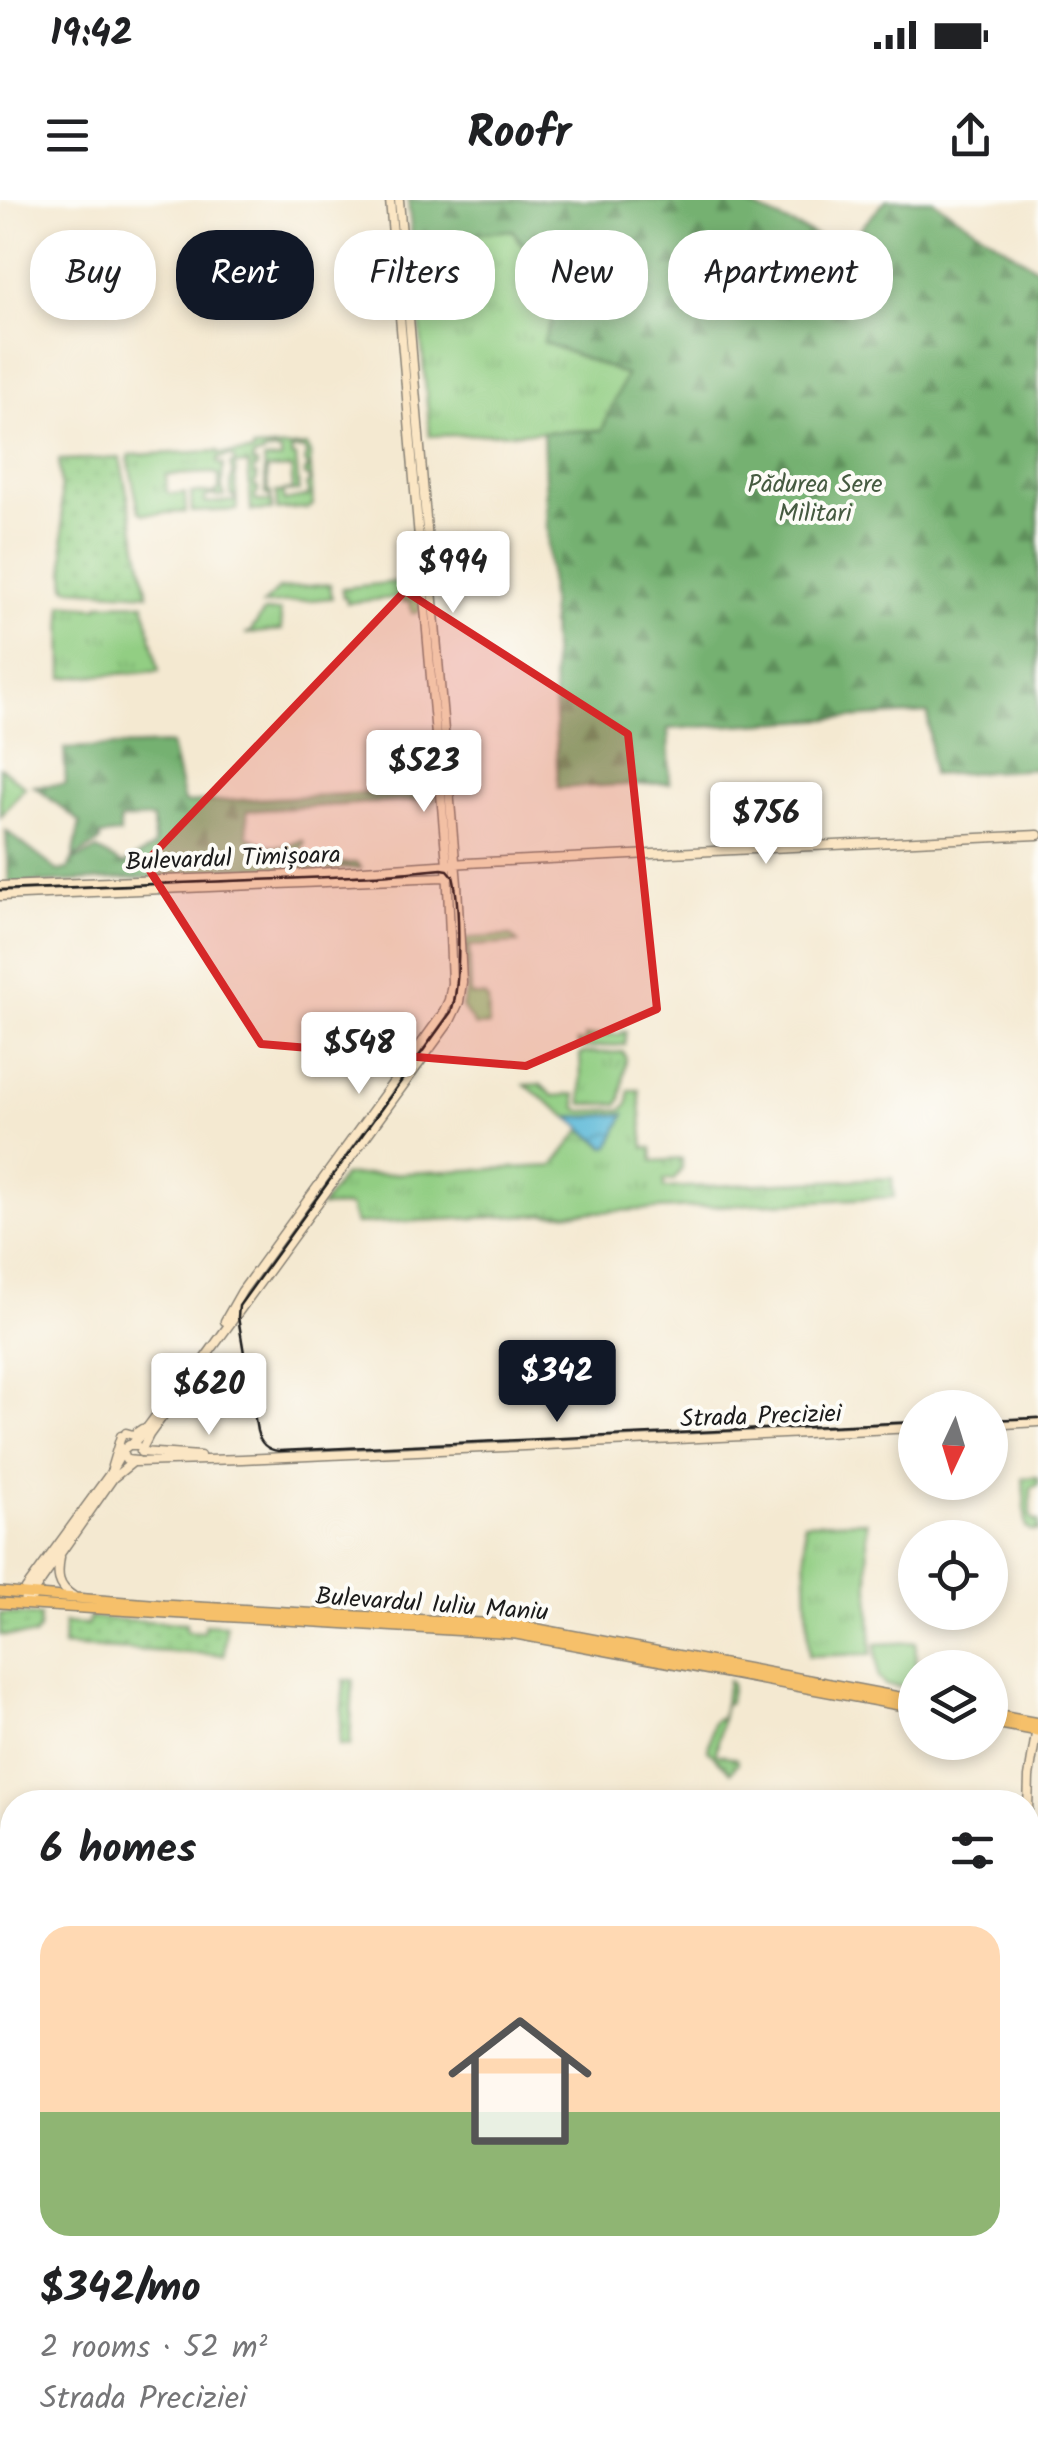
<!DOCTYPE html>
<meta charset="utf-8">
<style>
body{margin:0;font-family:Kalam,sans-serif;background:#f6f6f6;color:#202124;height:100vh;display:flex;flex-direction:column;font-size:38px;white-space:nowrap}
*{box-sizing:border-box;margin:0}
p{font-size:32px;color:#757577}
.icon{flex:none;width:55px;height:55px;fill:none;stroke:currentColor;stroke-width:2;stroke-linecap:round;stroke-linejoin:round}
.map{position:relative;flex:1;overflow:hidden}
.details{position:absolute;left:0px;top:1590px;width:1040px;height:670px;display:flex;flex-direction:column;background:#fff;border-radius:40px 40px 0 0;box-shadow:0 5px 15px #0003}
.details>*{flex:none}
.hud{position:absolute;left:30px;top:30px;width:980px;height:90px;display:flex;gap:20px}
.needle{width:65px;rotate:184deg}
.controls{position:absolute;left:898px;top:1190px;display:grid;gap:20px}
.controls a{display:grid;place-items:center;width:110px;height:110px;border-radius:50%;background:#fff;box-shadow:0 5px 15px #0003;font-size:50px}
.price{position:absolute;translate:-50% -85px;padding:0 22px;border-radius:10px;background:#fff;color:#222;font-size:32px;line-height:65px;filter:drop-shadow(0 2px 5px #0008)}
.price::after{content:'';position:absolute;left:50%;top:60px;width:30px;height:22px;margin-left:-15px;background:inherit;clip-path:polygon(0 0,100% 0,50% 100%)}
.price.on{background:#111827;color:#fff}
ul{padding:0;list-style:none}
li{display:grid;align-content:center;gap:20px;height:530px;padding:0 40px}
li span{display:grid;place-items:center;height:310px;border-radius:30px;color:#555}
li>.icon{margin-inline-start:auto}
span .icon{width:180px;height:180px;fill:#fffc;stroke-width:1}
li b{font-size:42px}
h2{display:flex;justify-content:space-between;align-items:center;height:120px;padding:0 40px;font-size:42px}
.pill{padding:0 35px;border-radius:40px;background:#fff;box-shadow:0 5px 15px #0003;font-size:35px;line-height:90px}
.pill.on{background:#111827;color:#fff}
.status{display:flex;justify-content:space-between;align-items:center;height:70px;padding:0 50px;background:#fff;direction:ltr}
.status svg{height:28px;fill:currentColor}
header{display:flex;justify-content:space-between;align-items:center;height:130px;padding:0 40px;background:#fff;font-size:45px;font-weight:600}
.map>svg:first-child{display:block}
.grass{fill:url(#grass-tufts);stroke:#577550;stroke-width:2.5;fill-rule:evenodd}
.forest{fill:url(#forest-firs);stroke:#486646;stroke-width:2.5}
.park{fill:url(#park-dots);stroke:#577550;stroke-width:2.5}
.pitch{fill:#92ce83;stroke:#577550;stroke-width:2.5}
.water{fill:url(#water-waves);stroke:#3a6a7a;stroke-width:2.5}
.lines{fill:none;stroke-linecap:round;stroke-linejoin:round}
.canal{stroke:#58b7d7;stroke-width:5}
.secondary-casing{stroke:#888276;stroke-width:11}
.primary-casing{stroke:#888276;stroke-width:12}
.secondary{stroke:#fbe6c4;stroke-width:8}
.primary{stroke:#f6c06b;stroke-width:9}
.tram{stroke:#1c1c1c;stroke-width:2.5}
.marked{fill:#d62828;fill-opacity:0.2;stroke:#d62828;stroke-width:8;stroke-linejoin:round}
.labels{text-anchor:middle;stroke-width:8;stroke-linejoin:round;paint-order:stroke}
.park-label{font-size:25px;fill:#455a40;stroke:#fdfcf7}
.street-label{font-size:25px;fill:#1c1c1c;stroke:#fdfcf7}
</style>
<div class="status"><b>19:42</b><svg viewBox="0 0 49 12"><path d="M0 12V9h3v3zM5 12V6h3v6zM10 12V3h3v9zM15 12V0h3v12zM26 1h20v11H26zM47 4h2v5h-2z"/></svg></div>
<header><svg class="icon" aria-label="menu" viewBox="0 0 24 24"><path d="M4 6h16M4 12h16M4 18h16"/></svg>Roofr<svg class="icon" aria-label="share" viewBox="0 0 24 24"><path d="M12 15V3M7 8l5-5 5 5M5 13v7h14v-7"/></svg></header>
<div class="map">
<svg width="1038" height="2260" viewBox="0 0 1038 2260">
<defs>
<pattern id="grass-tufts" width="24" height="20" patternUnits="userSpaceOnUse" patternTransform="scale(2.5)"><rect width="24" height="20" fill="#92ce83"/><path d="M3 7l-1-3M5 7V3M7 7l1-3M15 17l-1-3M17 17v-4M19 17l1-3" fill="none" stroke="#7db071"/></pattern>
<pattern id="forest-firs" width="22" height="20" patternUnits="userSpaceOnUse" patternTransform="scale(2.5)"><rect width="22" height="20" fill="#75b171"/><path d="M5 1l3.5 6h-7zM16 11l3.5 6h-7z" fill="#5f8f5c"/></pattern>
<pattern id="park-dots" width="8" height="8" patternUnits="userSpaceOnUse" patternTransform="scale(2.5)"><rect width="8" height="8" fill="#92ce83"/><path d="M2 2h.1M6 6h.1" fill="none" stroke="#7db071" stroke-width="1.8" stroke-linecap="round"/></pattern>
<pattern id="water-waves" width="16" height="10" patternUnits="userSpaceOnUse" patternTransform="scale(2.5)"><rect width="16" height="10" fill="#58b7d7"/><path d="M0 5q4-4 8 0t8 0" fill="none" stroke="#4894ae"/></pattern>
</defs>
<rect width="100%" height="100%" fill="#fdfcf7"/>
<filter id="ink" filterUnits="userSpaceOnUse"><feTurbulence type="fractalNoise" baseFrequency=".01" numOctaves="2"/><feDisplacementMap in="SourceGraphic" scale="20" xChannelSelector="R" yChannelSelector="G"/><feConvolveMatrix kernelMatrix="1 2 1 2 8 2 1 2 1" color-interpolation-filters="sRGB"/></filter>
<filter id="wash" filterUnits="userSpaceOnUse"><feTurbulence type="fractalNoise" baseFrequency=".0048" numOctaves="4" result="noise"/><feDisplacementMap in="SourceGraphic" scale="40" xChannelSelector="R" yChannelSelector="G"/><feGaussianBlur stdDeviation="2.25" result="paint"/><feColorMatrix in="noise" values="0 0 0 0 0 0 0 0 0 0 0 0 0 0 0 0 0 1.4 0 .05"/><feComposite in="paint" operator="in"/></filter>
<g filter="url(#wash)">
<rect width="100%" height="100%" fill="#f4e9d1"/>
<path class="grass" d="M 513,30 L 559,102 L 697,158 L 626,176 L 602,230 L 430,236 L 412,39 Z
M 307,246 L 310,252 L 313,305 L 309,308 L 277,310 L 276,292 L 293,290 L 291,268 L 267,269 L 268,292 L 271,292 L 272,310 L 251,311 L 248,264 L 235,265 L 237,310 L 192,312 L 191,293 L 215,293 L 219,290 L 219,276 L 215,273 L 166,275 L 167,292 L 171,294 L 185,293 L 186,312 L 144,314 L 139,311 L 128,259 L 130,255 L 218,251 L 219,254 L 253,252 L 253,249 ZM 302,249 L 306,252 L 305,263 L 307,264 L 308,270 L 305,271 L 305,276 L 308,276 L 309,283 L 306,284 L 309,296 L 284,301 L 282,292 L 299,291 L 296,257 L 292,257 L 291,250 ZM 271,250 L 281,252 L 281,259 L 264,260 L 266,295 L 270,295 L 271,301 L 256,301 L 255,294 L 258,293 L 258,288 L 255,288 L 255,281 L 257,280 L 257,275 L 254,275 L 254,268 L 257,268 L 257,264 L 253,263 L 253,257 L 264,254 L 264,252 L 271,252 ZM 229,256 L 234,258 L 234,264 L 230,264 L 233,277 L 231,278 L 231,296 L 234,296 L 235,301 L 205,303 L 205,297 L 215,295 L 216,297 L 225,296 L 222,289 L 223,264 L 218,264 L 218,259 Z
M 406,381 L 407,390 L 418,390 L 420,412 L 412,413 L 410,401 L 402,402 L 401,397 L 347,403 L 346,397 L 343,397 L 342,388 Z
M 330,384 L 332,398 L 263,405 L 278,389 Z
M 144,403 L 159,471 L 63,478 L 62,404 L 98,407 L 99,404 Z
M 280,411 L 282,430 L 245,434 L 250,432 L 264,412 Z
M 0,567 L 25,587 L 0,617 Z
M 511,736 L 518,743 L 469,746 L 471,796 L 484,796 L 488,800 L 489,825 L 475,826 L 462,807 L 467,789 L 465,740 L 470,738 Z
M 622,832 L 626,832 L 625,845 L 622,845 L 584,848 L 578,845 L 577,842 L 585,842 L 585,836 L 621,834 Z
M 623,852 L 626,859 L 621,900 L 618,904 L 582,904 L 580,855 L 582,853 Z
M 540,884 L 553,896 L 575,894 L 577,908 L 581,911 L 623,909 L 628,904 L 629,890 L 639,890 L 644,948 L 652,948 L 653,961 L 682,959 L 682,968 L 674,980 L 664,980 L 664,988 L 892,978 L 894,997 L 356,1024 L 349,1006 L 321,1007 L 343,976 L 553,966 L 582,929 L 605,947 L 610,946 L 624,914 L 569,918 L 525,885 Z
M 1038,1277 L 1038,1285 L 1031,1288 L 1031,1317 L 1034,1321 L 1038,1321 L 1038,1331 L 1030,1331 L 1026,1327 L 1023,1278 Z
M 866,1321 L 872,1454 L 809,1456 L 804,1323 Z
M 728,1481 L 732,1484 L 729,1503 L 725,1503 L 716,1553 L 737,1559 L 738,1563 L 731,1572 L 708,1550 L 713,1522 L 718,1518 L 721,1520 Z
M 1028,1976 L 1038,1977 L 1038,2039 L 1028,2039 Z"/>
<path class="forest" d="M 408,0 L 738,0 L 843,48 L 886,0 L 932,0 L 1038,69 L 1038,569 L 932,575 L 928,513 L 668,529 L 670,583 L 558,588 L 543,232 L 602,230 L 626,175 L 543,142 L 559,102 L 513,30 L 412,39 Z
M 171,544 L 184,603 L 436,589 L 436,599 L 247,611 L 248,636 C 271,648 277,651 302,640 L 305,643 L 300,653 L 300,658 L 304,662 L 358,663 L 361,668 L 9,684 L 6,631 L 58,671 L 68,669 L 72,661 L 97,650 L 123,664 L 154,647 L 153,618 L 120,620 L 120,634 L 100,636 L 100,642 L 73,658 L 80,622 L 34,586 L 66,584 L 64,548 Z"/>
<path class="park" d="M 120,258 L 148,394 L 71,389 L 66,387 L 59,260 Z
M 0,1413 L 40,1416 L 39,1430 L 34,1436 L 0,1435 Z
M 89,1418 L 186,1423 L 186,1431 L 203,1432 L 205,1424 L 226,1425 L 224,1455 L 63,1446 L 64,1423 L 88,1424 Z
M 344,1480 L 353,1480 L 350,1546 L 339,1545 Z"/>
<path class="pitch" d="M 916,1442 L 915,1488 L 885,1485 L 878,1478 L 876,1444 Z"/>
<path class="water" d="M 625,914 L 610,946 L 606,947 L 569,918 Z"/>
<g class="lines">
<path class="canal" d="M 0,2058 L 12,2058"/>
</g>
</g>
<g filter="url(#ink)">
<g class="lines">
<defs>
<path id="secondary" d="M 0,686 L 274,676 L 467,663 L 1038,635
M 0,696 L 443,677 L 448,679
M 225,1121 L 242,1091 L 442,815 L 449,800 L 452,783 L 447,664 L 390,0
M 990,1225 L 1038,1222
M 126,1233 L 133,1235 L 142,1229
M 132,1244 L 144,1232 L 167,1201
M 141,1251 L 149,1235 L 450,821 L 459,802 L 462,782 L 457,684 L 399,0
M 123,1252 L 126,1260 L 137,1261
M 141,1252 L 200,1256
M 135,1262 L 242,1259 L 915,1228
M 112,1266 L 121,1236
M 60,1357 C 57,1374 57,1386 73,1396
M 32,1398 L 34,1391 L 113,1278 L 133,1262
M 24,1404 L 26,1389 L 109,1275 L 124,1249 L 129,1245 L 136,1245
M 1028,1609 L 1029,1577 L 1037,1528
M 1028,2062 L 1038,2063
M 979,2248 L 979,2260"/>
<path id="primary" d="M 0,1392 L 163,1405 L 517,1425 L 915,1500
M 0,1403 L 516,1434 L 915,1508
M 990,1514 L 1038,1523
M 990,1522 L 1038,1531"/>
</defs>
<use href="#secondary" class="secondary-casing"/>
<use href="#primary" class="primary-casing"/>
<use href="#secondary" class="secondary"/>
<use href="#primary" class="primary"/>
<path class="tram" d="M 0,690 L 379,675 L 442,669 L 448,670 L 453,676 C 460,704 461,787 451,812 L 239,1106 L 238,1117 L 257,1231 C 260,1243 266,1250 279,1251 L 915,1222
M 990,1220 L 1038,1218"/>
</g>
</g>
<path class="marked" d="M 405,391 L 628,534 L 657,809 L 526,866 L 261,844 L 145,663 Z"/>
<g class="labels">
<g class="park-label">
<text x="815" y="292">Pădurea Sere<tspan x="815" dy="29">Militari</tspan></text>
</g>
<g class="street-label">
<text transform="translate(233 657) rotate(-2)" y="9">Bulevardul Timișoara</text>
<text transform="translate(761 1215) rotate(-2)" y="9">Strada Preciziei</text>
<text transform="translate(432 1403) rotate(4)" y="9">Bulevardul Iuliu Maniu</text>
</g>
</g>
</svg>
<div class="controls">
<a><svg class="needle" viewBox="-14 -14 28 28"><path d="M0-13l5 13h-10z" fill="#e53935"/><path d="M0 13l5-13h-10z" fill="#757577"/></svg></a>
<a><svg class="icon" aria-label="locate" viewBox="0 0 24 24"><circle cx="12" cy="12" r="6"/><path d="M12 2v4M12 18v4M2 12h4M18 12h4"/></svg></a>
<a><svg class="icon" aria-label="layers" viewBox="0 0 24 24"><path d="M12 4l9 5-9 5-9-5zM3 14l9 5 9-5"/></svg></a>
</div>
<b class="price" style="left:453px;top:416px">$994</b>
<b class="price" style="left:424px;top:615px">$523</b>
<b class="price" style="left:766px;top:667px">$756</b>
<b class="price" style="left:359px;top:897px">$548</b>
<b class="price on" style="left:557px;top:1225px">$342</b>
<b class="price" style="left:209px;top:1238px">$620</b>
<div class="hud">
<a class="pill">Buy</a>
<a class="pill on">Rent</a>
<a class="pill">Filters</a>
<a class="pill">New</a>
<a class="pill">Apartment</a>
</div>
<section class="details">
<h2>6 homes<svg class="icon" aria-label="filters" viewBox="0 0 24 24"><path d="M4 7h16M4 17h16"/><circle cx="9" cy="7" r="2"/><circle cx="15" cy="17" r="2"/></svg></h2>
<ul>
<li><span style="background:linear-gradient(#ffd9b3 60%,#8fb573 0)"><svg class="icon" aria-label="home" viewBox="0 0 24 24"><path d="M3 11l9-7 9 7M6 9v11h12V9"/></svg></span><div><b>$342/mo</b><p>2 rooms · 52 m²</p><p>Strada Preciziei</p></div></li>
</ul>
</section>
</div>
